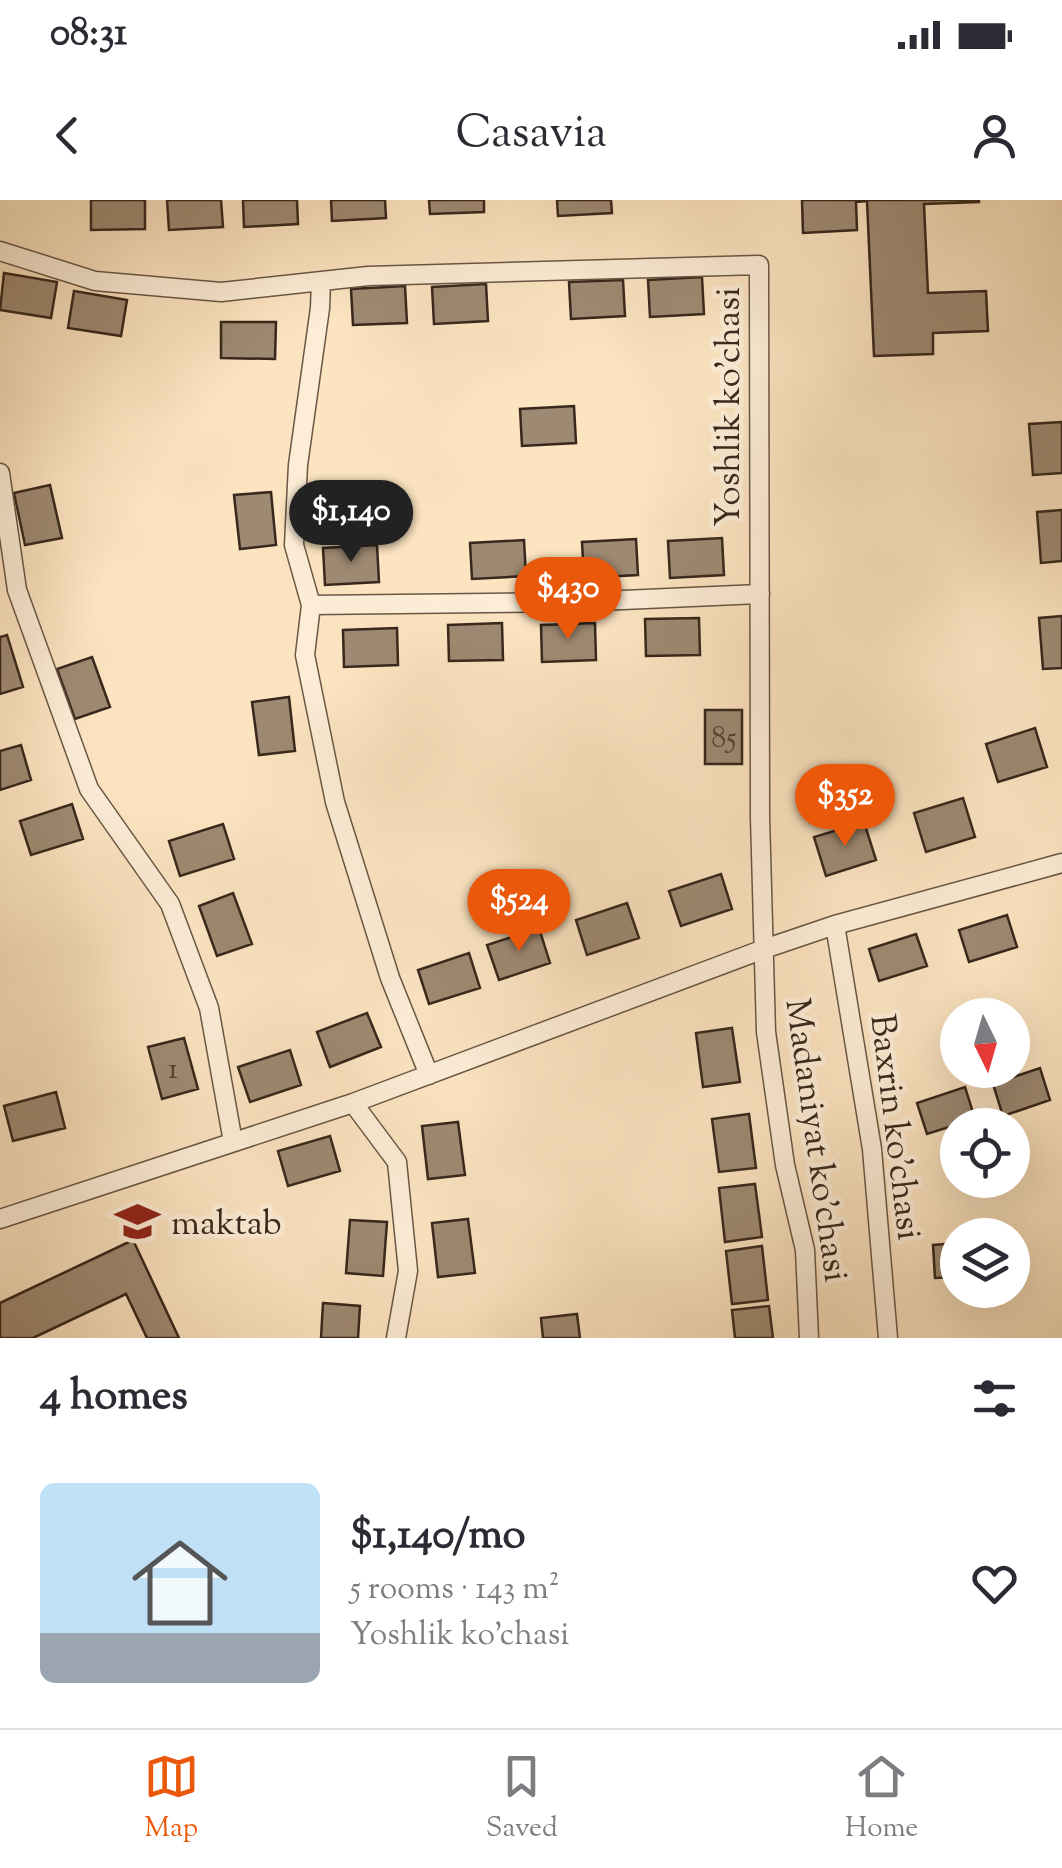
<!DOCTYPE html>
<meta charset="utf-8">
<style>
body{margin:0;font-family:"Sorts Mill Goudy",serif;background:#f7f7f7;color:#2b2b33;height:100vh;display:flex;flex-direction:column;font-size:38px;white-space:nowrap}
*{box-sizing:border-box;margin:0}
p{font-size:32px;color:#7c7c81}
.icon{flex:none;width:55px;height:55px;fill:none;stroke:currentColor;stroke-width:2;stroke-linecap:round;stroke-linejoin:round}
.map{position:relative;height:1138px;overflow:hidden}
.sheet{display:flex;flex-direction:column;background:#fff;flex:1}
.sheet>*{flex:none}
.needle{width:65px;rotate:175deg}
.fabs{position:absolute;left:940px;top:798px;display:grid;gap:20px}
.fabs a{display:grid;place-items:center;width:90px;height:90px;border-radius:50%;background:#fff;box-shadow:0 10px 40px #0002;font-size:50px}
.price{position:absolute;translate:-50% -85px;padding:0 22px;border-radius:35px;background:#ea580c;color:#fff;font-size:32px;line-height:65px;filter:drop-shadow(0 2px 5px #0008)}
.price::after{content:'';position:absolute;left:50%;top:60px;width:30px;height:22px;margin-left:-15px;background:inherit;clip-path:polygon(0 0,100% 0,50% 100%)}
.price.current{background:#222;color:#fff}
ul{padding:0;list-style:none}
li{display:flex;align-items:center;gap:30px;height:250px;padding:0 40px}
li span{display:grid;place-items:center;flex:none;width:280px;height:200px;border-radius:15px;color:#555}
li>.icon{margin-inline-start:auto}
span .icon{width:120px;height:120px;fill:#fffc;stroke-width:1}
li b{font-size:42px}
h2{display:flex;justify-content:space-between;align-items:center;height:120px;padding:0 40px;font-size:42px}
.status{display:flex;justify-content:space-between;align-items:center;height:70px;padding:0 50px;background:#fff;direction:ltr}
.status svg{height:28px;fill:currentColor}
header{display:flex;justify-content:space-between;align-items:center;height:130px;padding:0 40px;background:#fff;font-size:45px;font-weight:600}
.tabs{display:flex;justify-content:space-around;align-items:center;height:140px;border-top:2px solid #e1e1e2;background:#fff;font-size:28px;color:#7c7c81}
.tabs a{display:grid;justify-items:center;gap:5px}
.tabs .current{color:#ea580c}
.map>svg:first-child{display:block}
.building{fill:#9e8972;stroke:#38271c;stroke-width:2.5}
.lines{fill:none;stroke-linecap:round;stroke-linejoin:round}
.minor-casing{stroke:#695645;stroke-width:21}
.minor{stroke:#fdedd7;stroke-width:18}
.labels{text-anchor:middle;stroke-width:9;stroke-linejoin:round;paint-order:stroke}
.number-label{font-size:30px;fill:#524032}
.street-label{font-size:35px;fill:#38271c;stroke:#fdedd7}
.poi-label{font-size:35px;fill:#38271c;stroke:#fdedd7;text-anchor:start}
</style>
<div class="status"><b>08:31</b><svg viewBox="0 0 49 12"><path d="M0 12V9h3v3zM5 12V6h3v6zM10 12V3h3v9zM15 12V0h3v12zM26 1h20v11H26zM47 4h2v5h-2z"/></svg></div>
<header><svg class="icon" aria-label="back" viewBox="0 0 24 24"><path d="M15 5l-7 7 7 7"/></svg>Casavia<svg class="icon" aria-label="person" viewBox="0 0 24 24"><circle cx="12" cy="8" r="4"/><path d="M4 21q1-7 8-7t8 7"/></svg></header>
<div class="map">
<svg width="1062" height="1138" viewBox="0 0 1062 1138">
<rect width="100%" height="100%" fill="#fce4c1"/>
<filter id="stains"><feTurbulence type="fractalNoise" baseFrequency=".002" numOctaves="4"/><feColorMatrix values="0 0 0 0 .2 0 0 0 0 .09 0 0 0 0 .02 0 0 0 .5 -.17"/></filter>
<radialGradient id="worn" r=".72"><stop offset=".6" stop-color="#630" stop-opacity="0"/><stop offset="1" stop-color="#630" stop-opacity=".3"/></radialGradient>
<path class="building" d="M 91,0 L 145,0 L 145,29 L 91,30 Z
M 167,0 L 221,0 L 223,27 L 169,30 Z
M 243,0 L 297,0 L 298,24 L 244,27 Z
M 331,0 L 385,0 L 386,18 L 332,21 Z
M 429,0 L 484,0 L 484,12 L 430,14 Z
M 557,0 L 611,0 L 612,13 L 558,16 Z
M 802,0 L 979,0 L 979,2 L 924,4 L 928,93 L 986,91 L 988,131 L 933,133 L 933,154 L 874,156 L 867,1 L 856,2 L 857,30 L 803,33 Z
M 4,73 L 57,82 L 51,118 L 0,110 Z
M 702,77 L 704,114 L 650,117 L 648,80 Z
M 623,80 L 625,116 L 571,119 L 569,82 Z
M 486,84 L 488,121 L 434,124 L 432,87 Z
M 405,86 L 407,123 L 353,125 L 351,89 Z
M 74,91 L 127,100 L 121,136 L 68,128 Z
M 221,122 L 276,122 L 275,159 L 221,158 Z
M 574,206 L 576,243 L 522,246 L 520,209 Z
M 1062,222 L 1062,273 L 1033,275 L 1029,224 Z
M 50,285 L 62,338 L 25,345 L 14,293 Z
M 271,292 L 276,345 L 240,349 L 234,295 Z
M 1062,310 L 1062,361 L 1041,363 L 1037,312 Z
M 722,338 L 724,375 L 670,378 L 668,341 Z
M 636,339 L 638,375 L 584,378 L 582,342 Z
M 524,340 L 526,376 L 472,379 L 470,343 Z
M 377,345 L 379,382 L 325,385 L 323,348 Z
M 1062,416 L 1062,468 L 1043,469 L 1039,418 Z
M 699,418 L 700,455 L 646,456 L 645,419 Z
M 502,423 L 503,460 L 449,461 L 448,425 Z
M 595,423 L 596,460 L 542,462 L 541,425 Z
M 397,428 L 398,465 L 344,467 L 343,430 Z
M 7,435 L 23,487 L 0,494 L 0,437 Z
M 92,457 L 110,507 L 75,519 L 57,469 Z
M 289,497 L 295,551 L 259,555 L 252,502 Z
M 705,510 L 742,510 L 742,564 L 705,564 Z
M 1035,528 L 1047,567 L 998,582 L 986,544 Z
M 21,545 L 31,580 L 0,590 L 0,551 Z
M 963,598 L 975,637 L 926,652 L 914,613 Z
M 72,604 L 83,639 L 31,655 L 20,621 Z
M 864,622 L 876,660 L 826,676 L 814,637 Z
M 223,624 L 234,659 L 180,676 L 169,641 Z
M 721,674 L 732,709 L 681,726 L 669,691 Z
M 233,693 L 252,744 L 217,756 L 199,706 Z
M 627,703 L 639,738 L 587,755 L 576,720 Z
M 1007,715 L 1017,747 L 969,762 L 959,730 Z
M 539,728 L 550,763 L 499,780 L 487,745 Z
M 916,734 L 927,766 L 879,781 L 869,749 Z
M 469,753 L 480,788 L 429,804 L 418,770 Z
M 367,813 L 381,847 L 330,867 L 317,832 Z
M 732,828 L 740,882 L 703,887 L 696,833 Z
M 184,838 L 198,889 L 162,899 L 148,847 Z
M 290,850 L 301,885 L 250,902 L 238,867 Z
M 1040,868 L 1050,900 L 1003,916 L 993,884 Z
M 965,887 L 975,919 L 927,934 L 917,903 Z
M 56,892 L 65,928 L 13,941 L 4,906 Z
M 749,914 L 756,968 L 719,972 L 712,919 Z
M 458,922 L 465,975 L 428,979 L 422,926 Z
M 330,936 L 340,971 L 288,986 L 278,951 Z
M 755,984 L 762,1037 L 725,1042 L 719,988 Z
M 468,1019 L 475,1073 L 438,1077 L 432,1023 Z
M 350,1020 L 387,1022 L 383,1076 L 346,1073 Z
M 133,1040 L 179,1138 L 147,1138 L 126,1094 L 33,1138 L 0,1138 L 0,1103 Z
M 958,1043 L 958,1077 L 935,1078 L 933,1045 Z
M 762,1046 L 768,1100 L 732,1104 L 726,1051 Z
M 323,1103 L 360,1106 L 358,1138 L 321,1138 Z
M 769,1106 L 773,1138 L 735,1138 L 732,1110 Z
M 577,1114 L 580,1138 L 543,1138 L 541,1118 Z"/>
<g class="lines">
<defs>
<path id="minor" d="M 0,51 L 95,81 L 221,92 L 368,76 L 759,65 L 760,617 L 766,832 L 785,965 L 805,1050 L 809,1138
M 0,273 L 17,390 L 89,589 L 170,704 L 209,808 L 233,942
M 311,405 L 294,345 L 298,265 L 320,108 L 321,81
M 835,725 L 872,949 L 888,1138
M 429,875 L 390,778 L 335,602 L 305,455 L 311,405 L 577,402 L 760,394
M 353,903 L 397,962 L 408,1071 L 396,1138
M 0,1019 L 353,903 L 764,749 L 835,725 L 1062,663"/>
</defs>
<use href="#minor" class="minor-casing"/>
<use href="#minor" class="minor"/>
</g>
<defs>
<symbol id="school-bare" viewBox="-9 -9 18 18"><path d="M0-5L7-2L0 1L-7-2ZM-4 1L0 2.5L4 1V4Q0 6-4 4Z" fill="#8f2418" stroke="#fdedd7" stroke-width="2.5" paint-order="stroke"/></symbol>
</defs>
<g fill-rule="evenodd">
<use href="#school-bare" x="106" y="990" width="63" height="63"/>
</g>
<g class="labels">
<g class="number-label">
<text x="724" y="547">85</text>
<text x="173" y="878">1</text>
</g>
<g class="street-label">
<text transform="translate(727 207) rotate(-90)" y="12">Yoshlik ko'chasi</text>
<text transform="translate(897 927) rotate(83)" y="12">Baxrin ko'chasi</text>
<text transform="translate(818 940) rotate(82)" y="12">Madaniyat ko'chasi</text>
</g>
<g class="poi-label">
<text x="171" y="1034">maktab</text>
</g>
</g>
<rect width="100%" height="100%" filter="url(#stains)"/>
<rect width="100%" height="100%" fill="url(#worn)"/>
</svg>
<div class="fabs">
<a><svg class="needle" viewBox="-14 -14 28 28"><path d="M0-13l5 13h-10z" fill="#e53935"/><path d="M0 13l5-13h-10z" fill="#7c7c81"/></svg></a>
<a><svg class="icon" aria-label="locate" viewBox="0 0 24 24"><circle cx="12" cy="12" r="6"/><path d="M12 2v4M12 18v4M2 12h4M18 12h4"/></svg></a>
<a><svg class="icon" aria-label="layers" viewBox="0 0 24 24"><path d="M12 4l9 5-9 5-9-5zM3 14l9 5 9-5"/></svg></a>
</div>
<b class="price current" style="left:351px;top:365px">$1,140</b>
<b class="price" style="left:568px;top:442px">$430</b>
<b class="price" style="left:845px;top:649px">$352</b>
<b class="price" style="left:519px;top:754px">$524</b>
</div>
<section class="sheet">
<h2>4 homes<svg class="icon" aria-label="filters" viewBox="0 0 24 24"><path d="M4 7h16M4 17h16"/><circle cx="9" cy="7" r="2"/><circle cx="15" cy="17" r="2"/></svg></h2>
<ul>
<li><span style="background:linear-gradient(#bfe0f5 75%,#9aa5b1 0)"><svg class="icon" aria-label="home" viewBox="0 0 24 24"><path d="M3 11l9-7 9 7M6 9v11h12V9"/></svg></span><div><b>$1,140/mo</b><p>5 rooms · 143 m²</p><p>Yoshlik ko'chasi</p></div><svg class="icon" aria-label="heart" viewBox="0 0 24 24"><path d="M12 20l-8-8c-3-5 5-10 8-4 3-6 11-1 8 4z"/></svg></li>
</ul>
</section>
<nav class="tabs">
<a class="current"><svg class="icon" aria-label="map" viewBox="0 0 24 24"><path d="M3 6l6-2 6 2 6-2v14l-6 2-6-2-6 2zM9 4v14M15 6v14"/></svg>Map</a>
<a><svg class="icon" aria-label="saved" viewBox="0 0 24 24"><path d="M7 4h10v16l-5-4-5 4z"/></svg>Saved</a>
<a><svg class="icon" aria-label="home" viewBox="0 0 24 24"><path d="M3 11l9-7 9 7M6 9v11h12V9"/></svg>Home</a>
</nav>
